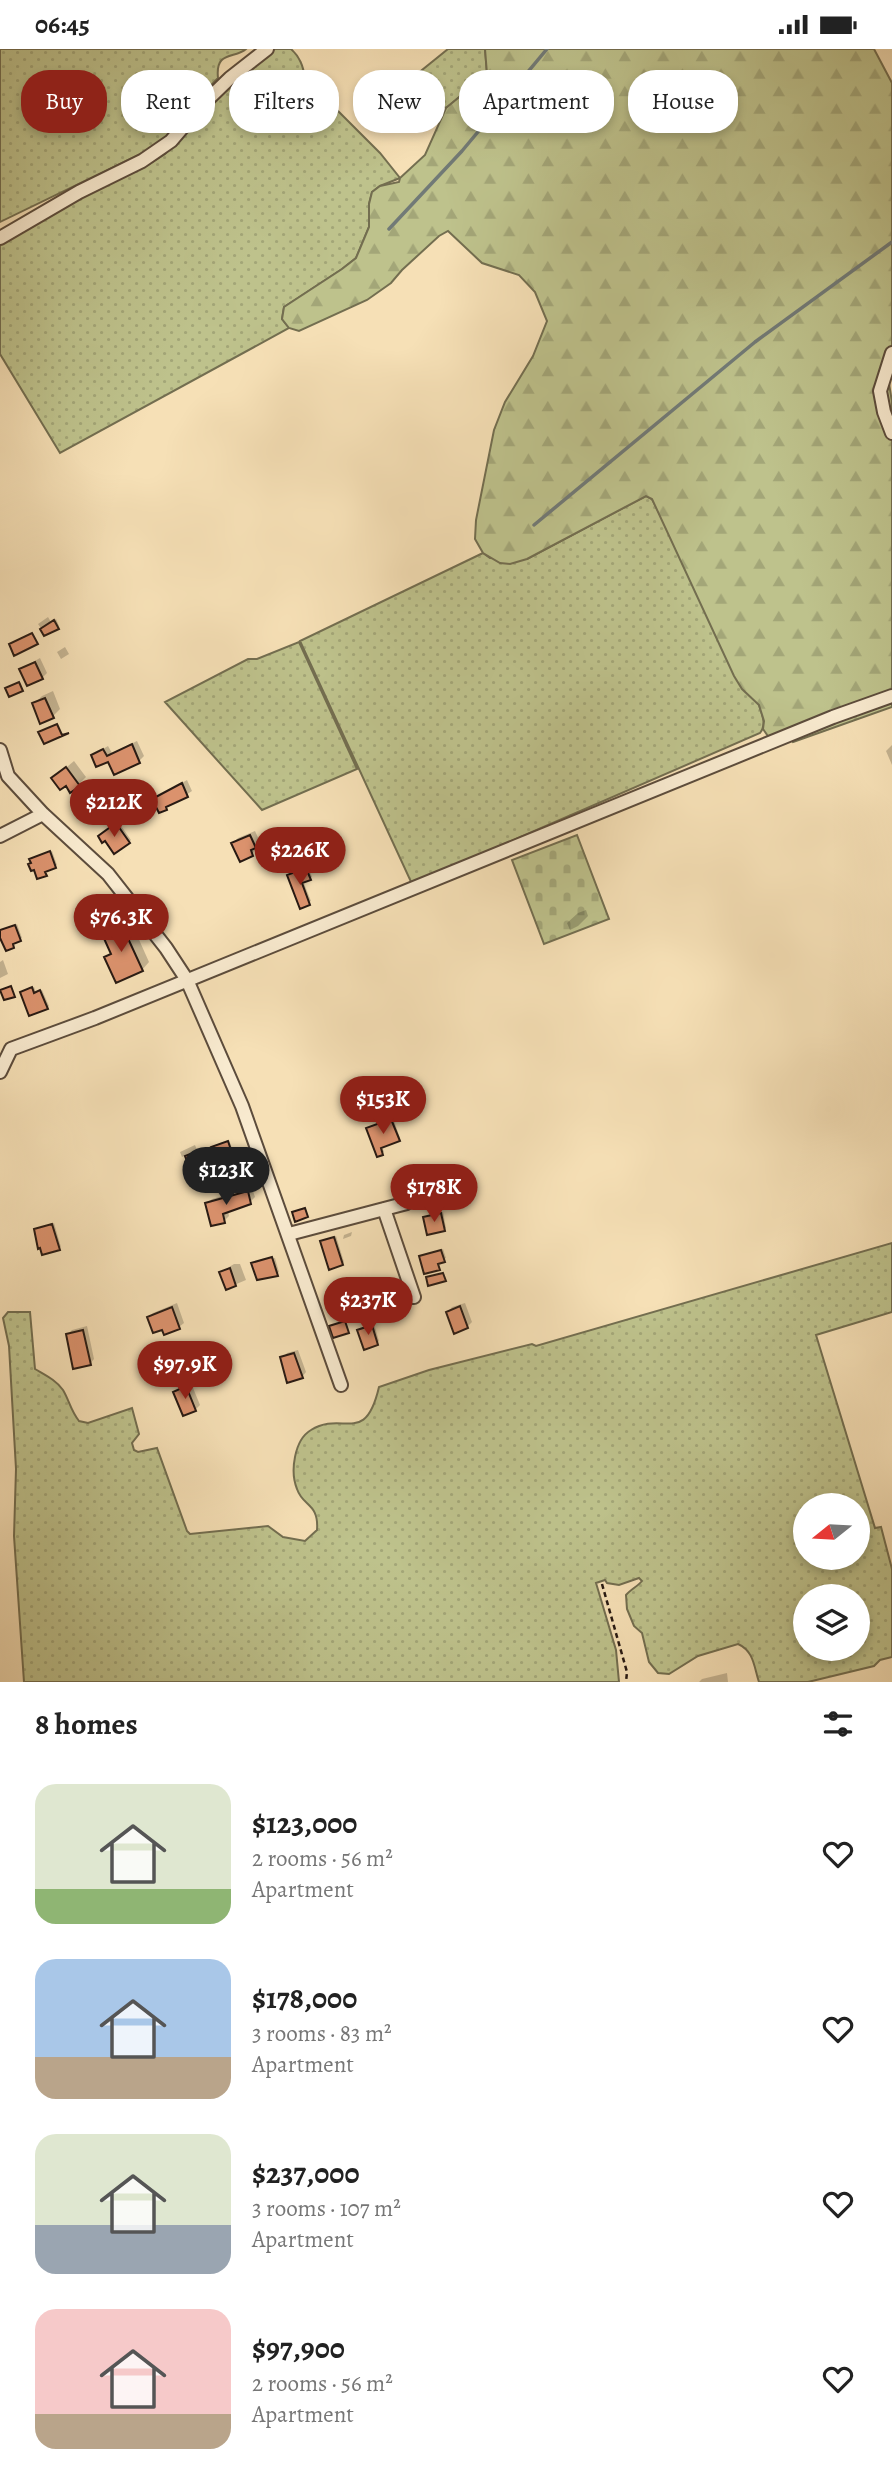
<!DOCTYPE html>
<meta charset="utf-8">
<style>
body{margin:0;font-family:Alegreya,serif;background:#f6f6f6;color:#222;height:100vh;display:flex;flex-direction:column;font-size:26px;white-space:nowrap}
*{box-sizing:border-box;margin:0}
p{font-size:23px;color:#767676}
.icon{flex:none;width:38px;height:38px;fill:none;stroke:currentColor;stroke-width:2;stroke-linecap:round;stroke-linejoin:round}
.map{position:relative;height:1633px;overflow:hidden}
.drawer{display:flex;flex-direction:column;background:#fff;flex:1}
.drawer>*{flex:none}
.banner{position:absolute;left:21px;top:21px;width:850px;height:63px;display:flex;gap:14px}
.needle{width:46px;rotate:252deg}
.tools{position:absolute;left:793px;top:1444px;display:grid;gap:14px}
.tools a{display:grid;place-items:center;width:77px;height:77px;border-radius:50%;background:#fff;box-shadow:0 4px 10px #0003;font-size:35px}
.price{position:absolute;translate:-50% -60px;padding:0 16px;border-radius:24px;background:#8f2418;color:#fff;font-size:23px;line-height:46px;filter:drop-shadow(0 2px 4px #0008)}
.price::after{content:'';position:absolute;left:50%;top:42px;width:21px;height:16px;margin-left:-10px;background:inherit;clip-path:polygon(0 0,100% 0,50% 100%)}
.price.selected{background:#222;color:#fff}
ul{padding:0;list-style:none}
li{display:flex;align-items:center;gap:21px;height:175px;padding:0 35px}
li span{display:grid;place-items:center;flex:none;width:196px;height:140px;border-radius:21px;color:#555}
li>.icon{margin-inline-start:auto}
span .icon{width:84px;height:84px;fill:#fffc;stroke-width:1}
li b{font-size:30px}
h2{display:flex;justify-content:space-between;align-items:center;height:84px;padding:0 35px;font-size:30px}
.pill{padding:0 24px;border-radius:28px;background:#fff;box-shadow:0 4px 10px #0003;font-size:24px;line-height:63px}
.pill.selected{background:#8f2418;color:#fff}
.status{display:flex;justify-content:space-between;align-items:center;height:49px;padding:0 35px;background:#fff;direction:ltr}
.status svg{height:19px;fill:currentColor}
.map>svg:first-child{display:block}
.grass{fill:url(#grass-dots);stroke:#736e50;stroke-width:2;fill-rule:evenodd}
.forest{fill:url(#forest-firs);stroke:#736e50;stroke-width:2}
.cemetery{fill:url(#cemetery-stones);stroke:#736e50;stroke-width:2}
.shadow{fill:#0003}
.lines{fill:none;stroke-linecap:round;stroke-linejoin:round}
.stream{stroke:#717a77;stroke-width:3.5}
.building{fill:#db926d;stroke:#281a13;stroke-width:2}
.minor-casing{stroke:#5c4c3c;stroke-width:16}
.path{stroke:#281a13;stroke-width:2.5;stroke-dasharray:5 3.5;stroke-linecap:butt}
.minor{stroke:#f9ebd0;stroke-width:12}
</style>
<div class="status"><b>06:45</b><svg viewBox="0 0 49 12"><path d="M0 12V9h3v3zM5 12V6h3v6zM10 12V3h3v9zM15 12V0h3v12zM26 1h20v11H26zM47 4h2v5h-2z"/></svg></div>
<div class="map">
<svg width="892" height="1633" viewBox="0 0 892 1633">
<defs>
<pattern id="grass-dots" width="8" height="8" patternUnits="userSpaceOnUse" patternTransform="scale(1.75)"><rect width="8" height="8" fill="#bec28c"/><path d="M2 2h.1M6 6h.1" fill="none" stroke="#a3a678" stroke-width="1.8" stroke-linecap="round"/></pattern>
<pattern id="forest-firs" width="22" height="20" patternUnits="userSpaceOnUse" patternTransform="scale(1.75)"><rect width="22" height="20" fill="#bec28c"/><path d="M5 1l3.5 6h-7zM16 11l3.5 6h-7z" fill="#a3a678"/></pattern>
<pattern id="cemetery-stones" width="16" height="16" patternUnits="userSpaceOnUse" patternTransform="scale(1.75)"><rect width="16" height="16" fill="#bec28c"/><path d="M2 7V4a2 2 0 0 1 4 0v3zM10 15v-3a2 2 0 0 1 4 0v3z" fill="#a3a678"/></pattern>
</defs>
<rect width="100%" height="100%" fill="#f6e0b6"/>
<filter id="stains"><feTurbulence type="fractalNoise" baseFrequency=".00286" numOctaves="4"/><feColorMatrix values="0 0 0 0 .2 0 0 0 0 .09 0 0 0 0 .02 0 0 0 .5 -.17"/></filter>
<radialGradient id="worn" r=".72"><stop offset=".6" stop-color="#630" stop-opacity="0"/><stop offset="1" stop-color="#630" stop-opacity=".3"/></radialGradient>
<path class="grass" d="M 0,0 L 246,0 C 235,10 215,1 218,29 L 196,52 L 174,81 L 151,100 L 0,173 Z
M 274,0 L 291,0 C 300,8 303,17 305,29 L 380,104 L 400,129 L 380,137 L 372,143 L 369,155 L 369,178 L 356,209 L 342,220 L 284,258 L 282,270 L 289,279 L 60,404 L 0,305 L 0,193 L 75,151 L 148,116 L 165,105 L 201,68 L 205,59 L 218,45 Z
M 448,0 L 485,0 L 487,25 L 446,59 L 406,34 Z
M 646,447 L 652,450 L 759,656 C 762,666 767,675 760,684 L 412,835 L 300,592 L 483,504 L 490,509 L 527,510 Z
M 299,593 L 357,720 L 262,761 L 165,653 L 248,610 L 257,610 Z
M 892,1194 L 892,1263 L 816,1286 L 875,1479 L 881,1478 L 892,1520 L 892,1608 L 880,1611 L 874,1617 L 808,1633 L 759,1633 C 754,1618 754,1602 738,1595 L 698,1607 L 669,1625 L 658,1624 L 649,1613 L 642,1584 L 634,1577 L 627,1560 L 626,1546 C 631,1540 638,1537 642,1532 L 639,1529 L 619,1536 L 607,1534 L 605,1531 L 596,1534 L 616,1601 L 619,1633 L 24,1633 L 14,1487 L 16,1420 L 9,1297 L 3,1269 L 8,1263 L 30,1263 L 35,1320 C 45,1326 56,1331 63,1341 C 69,1351 71,1362 79,1372 L 88,1374 L 132,1359 L 139,1385 L 132,1394 L 134,1401 L 138,1403 L 157,1399 L 187,1482 L 190,1485 L 268,1477 L 283,1488 L 305,1492 L 317,1481 C 319,1454 303,1458 297,1440 C 290,1423 294,1391 311,1381 C 343,1361 365,1398 379,1338 L 429,1321 L 532,1295 L 536,1297 ZM 805,1456 L 858,1456 L 858,1508 L 805,1508 ZM 805,1547 L 858,1547 L 858,1600 L 805,1600 Z"/>
<path class="forest" d="M 485,0 L 874,0 L 892,34 L 892,320 L 888,328 L 892,353 L 892,658 L 793,693 L 786,684 L 770,690 L 763,680 L 764,672 L 759,656 L 742,640 L 734,627 L 652,450 L 646,447 L 527,510 L 510,515 L 500,514 L 483,504 L 475,490 L 476,471 L 494,381 L 505,353 L 533,307 L 547,272 L 535,243 L 519,226 L 482,214 L 448,182 L 439,187 L 402,221 L 391,234 L 367,251 L 299,282 L 289,279 L 282,270 L 284,258 L 342,220 L 356,209 L 369,178 L 369,155 L 372,143 L 380,137 L 399,133 L 400,129 L 425,106 L 446,59 L 487,25 Z"/>
<path class="cemetery" d="M 577,786 L 609,870 L 544,895 L 512,811 Z"/>
<path class="shadow" d="M 48,568 L 51,573 L 56,570 L 59,577 L 45,585 L 38,575 Z
M 65,598 L 69,605 L 61,610 L 57,603 Z
M 40,609 L 47,624 L 42,629 L 21,620 Z
M 53,642 L 60,660 L 53,667 L 34,655 L 42,647 Z
M 137,692 L 144,707 L 139,712 L 115,723 L 109,711 L 93,706 L 108,697 L 112,704 Z
M 892,696 L 892,716 L 886,702 Z
M 74,712 L 86,728 L 78,736 L 67,735 L 54,729 Z
M 187,731 L 192,742 L 166,759 L 154,750 Z
M 119,774 L 131,791 L 129,793 L 102,786 Z
M 255,782 L 260,793 L 252,806 L 233,794 L 238,789 Z
M 52,802 L 57,816 L 46,821 L 46,826 L 33,809 Z
M 308,818 L 312,828 L 303,832 L 311,852 L 301,857 L 291,825 Z
M 586,861 L 588,867 L 578,877 L 570,881 L 567,874 L 578,864 Z
M 128,866 L 149,913 L 142,921 L 107,908 L 112,903 L 104,885 Z
M 17,875 L 22,889 L 14,893 L 13,898 L 0,882 Z
M 3,911 L 8,925 L 0,929 L 0,913 Z
M 34,938 L 36,943 L 42,941 L 49,957 L 47,959 L 24,941 Z
M 393,1069 L 400,1089 L 382,1097 L 384,1103 L 382,1104 L 370,1078 Z
M 229,1091 L 235,1107 L 233,1108 L 211,1107 L 215,1105 L 213,1098 L 215,1096 Z
M 195,1096 L 197,1101 L 200,1100 L 205,1113 L 192,1121 L 187,1106 L 182,1108 L 180,1103 Z
M 252,1139 L 255,1148 L 250,1153 L 228,1162 L 229,1167 L 224,1172 L 207,1154 L 212,1150 Z
M 443,1163 L 446,1179 L 445,1180 L 424,1168 Z
M 54,1174 L 61,1198 L 59,1199 L 36,1180 Z
M 352,1183 L 351,1187 L 343,1190 L 344,1186 Z
M 336,1187 L 344,1213 L 342,1215 L 324,1191 Z
M 443,1200 L 446,1209 L 440,1212 L 439,1219 L 421,1207 Z
M 275,1209 L 279,1223 L 277,1225 L 253,1215 Z
M 234,1215 L 240,1215 L 246,1231 L 227,1239 L 221,1223 Z
M 357,1228 L 362,1242 L 357,1247 L 338,1237 L 343,1233 Z
M 177,1254 L 184,1274 L 179,1278 L 149,1268 L 153,1264 Z
M 465,1254 L 472,1273 L 467,1278 L 448,1263 L 452,1258 Z
M 374,1275 L 379,1292 L 377,1294 L 359,1281 Z
M 87,1277 L 94,1310 L 90,1315 L 68,1285 L 72,1281 Z
M 192,1296 L 195,1305 L 174,1320 L 157,1312 L 162,1307 Z
M 298,1301 L 306,1323 L 302,1328 L 282,1309 L 287,1304 Z
M 191,1334 L 200,1356 L 195,1361 L 175,1343 Z
M 727,1624 L 728,1633 L 699,1633 L 702,1630 Z"/>
<g class="lines">
<path class="stream" d="M 389,180 L 462,102 L 547,0
M 534,476 L 755,293 L 892,193"/>
</g>
<path class="building" d="M 54,571 L 59,580 L 44,587 L 40,580 Z
M 32,584 L 38,595 L 14,607 L 9,595 Z
M 35,613 L 43,630 L 27,637 L 19,620 Z
M 19,633 L 23,642 L 9,648 L 5,639 Z
M 45,649 L 54,669 L 40,675 L 32,654 Z
M 57,675 L 62,686 L 69,684 L 44,695 L 38,683 Z
M 132,695 L 140,714 L 114,726 L 108,713 L 96,718 L 91,706 L 103,700 L 107,707 Z
M 66,718 L 80,737 L 70,744 L 66,737 L 60,741 L 51,729 Z
M 182,734 L 188,748 L 166,758 L 167,761 L 159,764 L 152,750 Z
M 116,774 L 130,794 L 114,805 L 105,792 L 102,794 L 98,787 Z
M 250,786 L 256,799 L 251,801 L 253,807 L 240,813 L 231,794 Z
M 50,802 L 56,819 L 45,823 L 47,827 L 37,830 L 34,821 L 31,822 L 28,815 L 31,814 L 29,810 Z
M 306,819 L 311,831 L 302,834 L 310,856 L 300,860 L 287,826 Z
M 120,872 L 143,922 L 116,934 L 104,908 L 111,905 L 102,885 L 114,880 L 112,876 Z
M 15,876 L 21,892 L 13,895 L 14,899 L 6,902 L 0,889 L 0,881 Z
M 11,937 L 15,948 L 4,951 L 0,941 Z
M 32,938 L 34,944 L 40,941 L 48,960 L 29,967 L 20,943 Z
M 391,1070 L 400,1092 L 381,1099 L 383,1106 L 377,1108 L 366,1079 Z
M 228,1092 L 234,1110 L 213,1117 L 209,1107 L 214,1105 L 211,1098 Z
M 195,1103 L 201,1120 L 191,1123 L 185,1107 Z
M 248,1142 L 251,1155 L 223,1165 L 225,1174 L 211,1177 L 205,1154 Z
M 305,1159 L 308,1168 L 295,1173 L 292,1163 Z
M 441,1164 L 445,1182 L 427,1186 L 423,1168 Z
M 52,1175 L 60,1201 L 42,1206 L 40,1199 L 38,1200 L 34,1180 Z
M 334,1188 L 343,1216 L 329,1221 L 320,1192 Z
M 441,1201 L 445,1213 L 438,1215 L 440,1221 L 424,1225 L 419,1207 Z
M 272,1208 L 278,1227 L 257,1231 L 251,1214 Z
M 230,1219 L 236,1237 L 226,1241 L 219,1223 Z
M 443,1224 L 446,1232 L 428,1237 L 426,1228 Z
M 353,1231 L 358,1248 L 341,1254 L 336,1237 Z
M 460,1257 L 468,1279 L 454,1285 L 446,1263 Z
M 172,1258 L 180,1280 L 164,1286 L 162,1281 L 153,1284 L 147,1268 Z
M 345,1272 L 349,1284 L 333,1289 L 329,1277 Z
M 372,1276 L 378,1296 L 364,1301 L 357,1281 Z
M 83,1281 L 91,1316 L 73,1320 L 66,1285 Z
M 187,1300 L 192,1311 L 173,1318 L 175,1322 L 160,1327 L 155,1311 Z
M 294,1304 L 303,1329 L 287,1334 L 280,1308 Z
M 186,1337 L 196,1362 L 183,1367 L 173,1343 Z"/>
<g class="lines">
<defs>
<path id="minor" d="M 0,189 L 79,143 L 142,112 L 171,92 L 200,58 L 230,29 L 267,0
M 892,304 L 880,342 L 884,363 L 892,384
M 0,701 L 8,727 L 43,765 L 108,825 L 166,899 L 187,931 L 242,1057 L 341,1336
M 0,787 L 43,765
M 0,1023 L 11,1000 L 95,969 L 833,668 L 892,647
M 384,1160 L 414,1248
M 289,1185 L 407,1154"/>
</defs>
<use href="#minor" class="minor-casing"/>
<path class="path" d="M 602,1535 L 627,1623 L 626,1633"/>
<use href="#minor" class="minor"/>
</g>
<rect width="100%" height="100%" filter="url(#stains)"/>
<rect width="100%" height="100%" fill="url(#worn)"/>
</svg>
<div class="tools">
<a><svg class="needle" viewBox="-14 -14 28 28"><path d="M0-13l5 13h-10z" fill="#e53935"/><path d="M0 13l5-13h-10z" fill="#767676"/></svg></a>
<a><svg class="icon" aria-label="layers" viewBox="0 0 24 24"><path d="M12 4l9 5-9 5-9-5zM3 14l9 5 9-5"/></svg></a>
</div>
<b class="price" style="left:114px;top:790px">$212K</b>
<b class="price" style="left:300px;top:838px">$226K</b>
<b class="price" style="left:121px;top:905px">$76.3K</b>
<b class="price" style="left:383px;top:1087px">$153K</b>
<b class="price selected" style="left:226px;top:1158px">$123K</b>
<b class="price" style="left:434px;top:1175px">$178K</b>
<b class="price" style="left:368px;top:1288px">$237K</b>
<b class="price" style="left:185px;top:1352px">$97.9K</b>
<div class="banner">
<a class="pill selected">Buy</a>
<a class="pill">Rent</a>
<a class="pill">Filters</a>
<a class="pill">New</a>
<a class="pill">Apartment</a>
<a class="pill">House</a>
</div>
</div>
<section class="drawer">
<h2>8 homes<svg class="icon" aria-label="filters" viewBox="0 0 24 24"><path d="M4 7h16M4 17h16"/><circle cx="9" cy="7" r="2"/><circle cx="15" cy="17" r="2"/></svg></h2>
<ul>
<li><span style="background:linear-gradient(#dfe7d0 75%,#8fb573 0)"><svg class="icon" aria-label="home" viewBox="0 0 24 24"><path d="M3 11l9-7 9 7M6 9v11h12V9"/></svg></span><div><b>$123,000</b><p>2 rooms · 56 m²</p><p>Apartment</p></div><svg class="icon" aria-label="heart" viewBox="0 0 24 24"><path d="M12 20l-8-8c-3-5 5-10 8-4 3-6 11-1 8 4z"/></svg></li>
<li><span style="background:linear-gradient(#a9c7e8 70%,#b9a48a 0)"><svg class="icon" aria-label="home" viewBox="0 0 24 24"><path d="M3 11l9-7 9 7M6 9v11h12V9"/></svg></span><div><b>$178,000</b><p>3 rooms · 83 m²</p><p>Apartment</p></div><svg class="icon" aria-label="heart" viewBox="0 0 24 24"><path d="M12 20l-8-8c-3-5 5-10 8-4 3-6 11-1 8 4z"/></svg></li>
<li><span style="background:linear-gradient(#dfe7d0 65%,#9aa5b1 0)"><svg class="icon" aria-label="home" viewBox="0 0 24 24"><path d="M3 11l9-7 9 7M6 9v11h12V9"/></svg></span><div><b>$237,000</b><p>3 rooms · 107 m²</p><p>Apartment</p></div><svg class="icon" aria-label="heart" viewBox="0 0 24 24"><path d="M12 20l-8-8c-3-5 5-10 8-4 3-6 11-1 8 4z"/></svg></li>
<li><span style="background:linear-gradient(#f6c9c9 75%,#b9a48a 0)"><svg class="icon" aria-label="home" viewBox="0 0 24 24"><path d="M3 11l9-7 9 7M6 9v11h12V9"/></svg></span><div><b>$97,900</b><p>2 rooms · 56 m²</p><p>Apartment</p></div><svg class="icon" aria-label="heart" viewBox="0 0 24 24"><path d="M12 20l-8-8c-3-5 5-10 8-4 3-6 11-1 8 4z"/></svg></li>
</ul>
</section>
